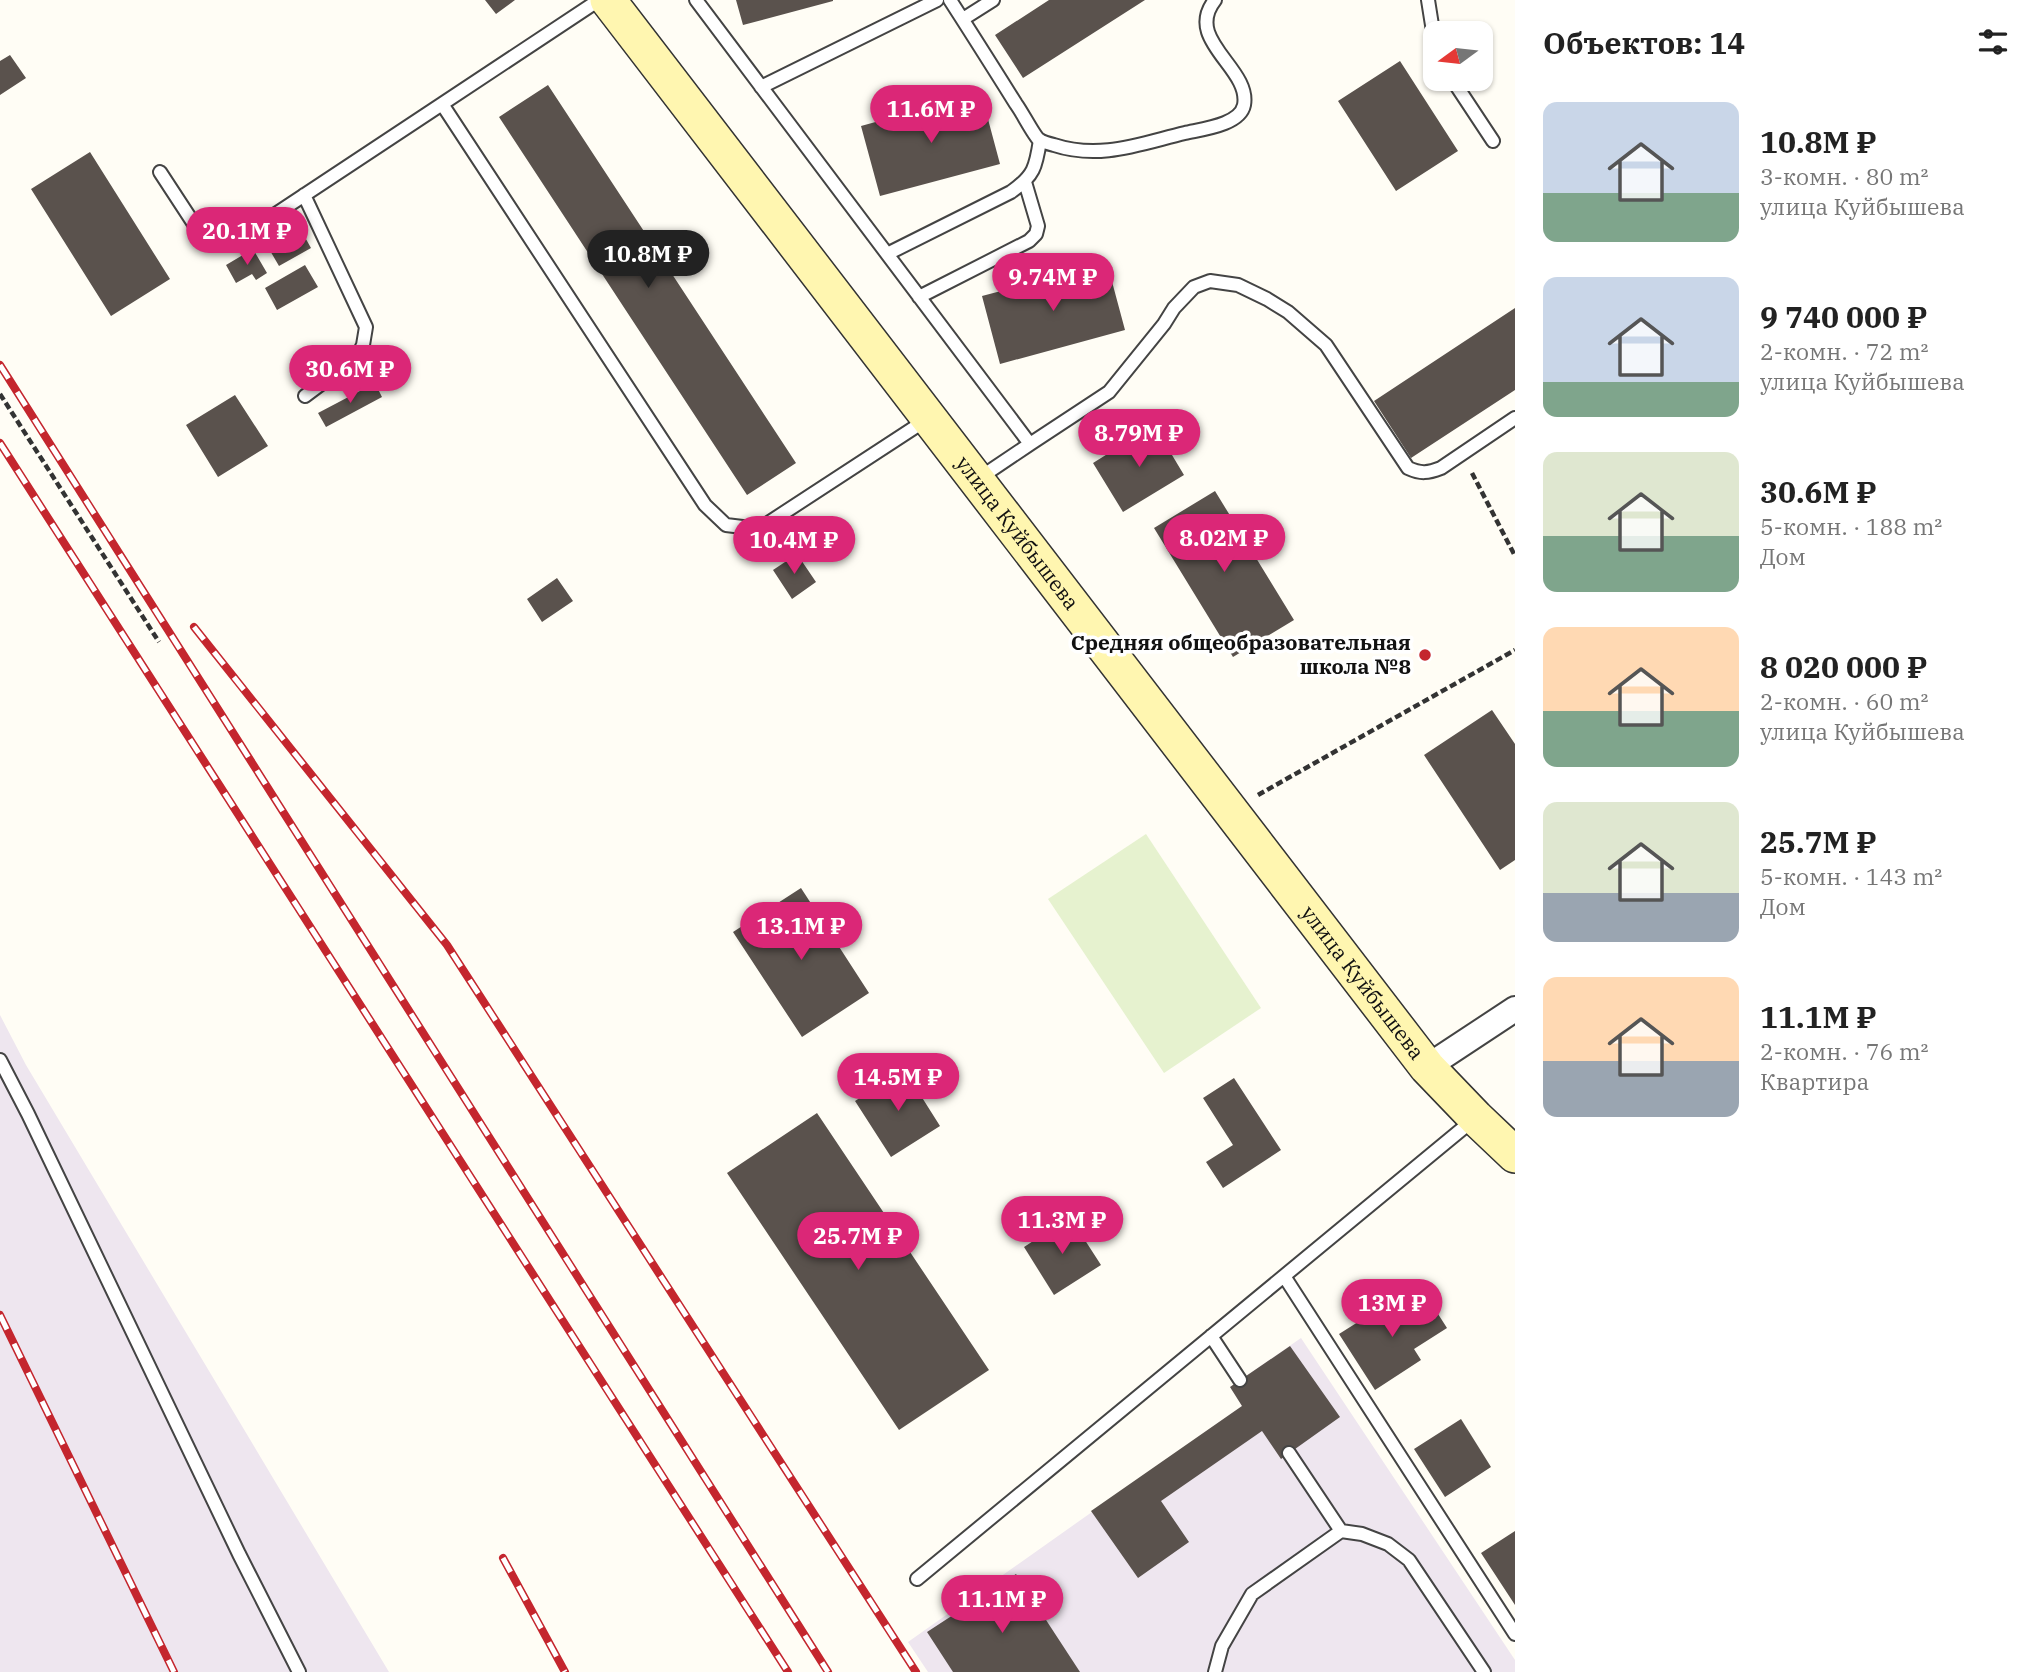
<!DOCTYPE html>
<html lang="ru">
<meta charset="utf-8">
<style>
body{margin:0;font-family:"IBM Plex Serif",serif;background:#f2f2f2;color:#222;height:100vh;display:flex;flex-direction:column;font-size:26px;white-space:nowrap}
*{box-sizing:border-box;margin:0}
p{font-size:23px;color:#767676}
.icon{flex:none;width:38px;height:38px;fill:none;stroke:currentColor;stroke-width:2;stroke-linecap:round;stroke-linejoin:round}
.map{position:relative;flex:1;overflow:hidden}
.sheet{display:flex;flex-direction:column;background:#fff;width:525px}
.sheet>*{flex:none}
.needle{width:46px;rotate:255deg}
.buttons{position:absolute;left:1423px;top:21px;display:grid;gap:14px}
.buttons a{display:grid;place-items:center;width:70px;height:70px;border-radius:14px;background:#fff;box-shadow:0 2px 5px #0004;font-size:35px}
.price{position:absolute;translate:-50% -60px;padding:0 16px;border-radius:24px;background:#db2777;color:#fff;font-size:23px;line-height:46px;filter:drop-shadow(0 2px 4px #0008)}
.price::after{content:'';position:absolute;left:50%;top:42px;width:21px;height:16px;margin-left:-10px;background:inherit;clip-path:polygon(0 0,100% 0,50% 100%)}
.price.selected{background:#222;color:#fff}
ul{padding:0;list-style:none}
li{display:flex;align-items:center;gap:21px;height:175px;padding:0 28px}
li span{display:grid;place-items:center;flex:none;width:196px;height:140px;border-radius:14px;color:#555}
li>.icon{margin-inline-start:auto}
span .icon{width:84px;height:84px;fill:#fffc;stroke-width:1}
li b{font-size:30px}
h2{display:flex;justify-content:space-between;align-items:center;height:84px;padding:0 28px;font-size:30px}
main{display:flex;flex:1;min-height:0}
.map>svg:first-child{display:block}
.industrial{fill:#eee6ef}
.pitch{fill:#e6f2cf}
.building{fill:#5a524d}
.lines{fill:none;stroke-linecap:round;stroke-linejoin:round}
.lane-casing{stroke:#444;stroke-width:16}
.street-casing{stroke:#444;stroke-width:28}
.secondary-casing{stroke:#333;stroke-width:38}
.path{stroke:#333;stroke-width:4.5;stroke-dasharray:7 3.5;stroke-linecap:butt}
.lane{stroke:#fff;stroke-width:12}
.street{stroke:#fff;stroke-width:24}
.secondary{stroke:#fff6b0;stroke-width:35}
.rail-casing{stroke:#c4262e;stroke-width:8}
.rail{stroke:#fff;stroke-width:5;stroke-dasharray:16;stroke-linecap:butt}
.poi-dot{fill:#c4262e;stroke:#fff;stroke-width:2.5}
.labels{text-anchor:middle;stroke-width:7;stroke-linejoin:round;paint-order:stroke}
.street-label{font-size:21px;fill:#111;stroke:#fff}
.poi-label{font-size:21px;font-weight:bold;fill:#111;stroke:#fff;text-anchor:end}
</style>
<main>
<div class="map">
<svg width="1515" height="1672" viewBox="0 0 1515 1672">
<rect width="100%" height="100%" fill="#fffdf5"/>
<path class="industrial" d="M 0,1015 L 26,1065 L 389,1672 L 0,1672 Z
M 1301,1338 L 1515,1660 L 1515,1672 L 928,1672 L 908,1642 L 1242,1406 L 1230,1387 Z"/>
<path class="pitch" d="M 1146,834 L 1261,1008 L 1164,1073 L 1048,899 Z"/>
<path class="building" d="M 485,0 L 515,0 L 496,14 Z
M 736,0 L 833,0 L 833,1 L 743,25 Z
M 1049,0 L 1145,0 L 1023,78 L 995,35 Z
M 10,55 L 26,78 L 0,95 L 0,61 Z
M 1400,61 L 1458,151 L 1396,191 L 1338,101 Z
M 548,85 L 796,463 L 747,495 L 499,117 Z
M 981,93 L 1000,164 L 880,196 L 861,126 Z
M 90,152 L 170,279 L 111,316 L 31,189 Z
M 297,223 L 311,248 L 279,266 L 265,242 Z
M 253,249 L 267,273 L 256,280 L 252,274 L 236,283 L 226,265 Z
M 1107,263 L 1125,330 L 1000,364 L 982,296 Z
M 305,265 L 318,287 L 277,310 L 265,288 Z
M 1515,308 L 1515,390 L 1411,458 L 1374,401 Z
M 375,383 L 382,397 L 326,427 L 318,413 Z
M 235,395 L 268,446 L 218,477 L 186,425 Z
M 1154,425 L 1184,475 L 1123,512 L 1093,463 Z
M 1215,491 L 1294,620 L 1233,657 L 1154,528 Z
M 797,554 L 816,582 L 792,599 L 773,570 Z
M 557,578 L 573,601 L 542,622 L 527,599 Z
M 1492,710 L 1515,744 L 1515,860 L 1500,870 L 1424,755 Z
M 801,888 L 869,993 L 802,1037 L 733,932 Z
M 904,1069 L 940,1126 L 891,1157 L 855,1101 Z
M 1234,1078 L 1281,1150 L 1223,1188 L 1206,1162 L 1233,1145 L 1203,1098 Z
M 817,1113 L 989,1370 L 899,1430 L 727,1173 Z
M 1070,1217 L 1101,1265 L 1054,1295 L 1024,1247 Z
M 1424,1292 L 1447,1328 L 1414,1349 L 1421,1360 L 1375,1390 L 1339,1334 L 1385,1305 L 1391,1314 Z
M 1290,1346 L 1340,1417 L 1281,1459 L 1262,1431 L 1161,1501 L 1189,1542 L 1138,1578 L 1091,1511 L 1242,1406 L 1230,1387 Z
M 1461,1419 L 1491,1467 L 1445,1497 L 1414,1449 Z
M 1515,1531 L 1515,1605 L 1481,1553 Z
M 1016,1574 L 1080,1672 L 953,1672 L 927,1632 Z"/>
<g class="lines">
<defs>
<path id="lane" d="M 599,0 L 442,104 L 705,505 L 726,525 L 759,529 L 926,420
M 696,0 L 1030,444 L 1109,392 L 1164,324 L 1174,308 L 1194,287 L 1210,281 L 1238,285 L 1267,299 L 1288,312 L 1326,345 L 1408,468 C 1421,474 1428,473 1441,468 L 1515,418
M 950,0 C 972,34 994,69 1016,104 C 1022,112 1033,134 1039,140 C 1043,142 1050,144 1054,145 C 1100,160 1139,144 1185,133 C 1202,129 1240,125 1244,105 C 1251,68 1183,40 1215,0
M 1428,0 L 1435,44
M 963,19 L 993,0
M 1452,79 L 1493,141
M 761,87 L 937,0
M 160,172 L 194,224 L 217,236 L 236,236 L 256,227 L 442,104
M 304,195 L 366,327 L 363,345 L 357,357 L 305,396
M 887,254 L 1011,192 C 1034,176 1036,167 1040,140
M 919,297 L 1029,241 L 1036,234 L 1038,226 L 1025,182
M 978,479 L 1030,444
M 0,1060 L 28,1114 L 239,1554 L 299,1672
M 1284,1276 L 1515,1634
M 1211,1336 L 1240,1380
M 1289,1453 L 1341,1531
M 917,1579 L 1473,1120
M 1215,1672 L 1222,1646 L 1252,1594 L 1341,1531 L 1362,1534 L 1388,1544 L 1409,1560 L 1484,1672"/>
<path id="street" d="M 1427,1067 L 1515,1009"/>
<g id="secondary">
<path id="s1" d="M 608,0 L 1427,1067 L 1476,1118 L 1515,1155"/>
</g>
</defs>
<use href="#lane" class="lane-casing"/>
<use href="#street" class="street-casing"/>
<use href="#secondary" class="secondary-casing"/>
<path class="path" d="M 0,394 L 159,642
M 1472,473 L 1515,556
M 1258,795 L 1515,650"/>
<use href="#lane" class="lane"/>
<use href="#street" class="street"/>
<use href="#secondary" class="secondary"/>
<defs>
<path id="rail" d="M 0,365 L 828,1672
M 0,443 L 788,1672
M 194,627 L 447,945 L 916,1672
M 0,1315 L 174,1672
M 503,1558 L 565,1672"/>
</defs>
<use href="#rail" class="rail-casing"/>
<use href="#rail" class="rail"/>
</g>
<circle class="poi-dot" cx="1425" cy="655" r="7"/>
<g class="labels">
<g class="street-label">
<text dy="7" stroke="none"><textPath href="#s1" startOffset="672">улица Куйбышева</textPath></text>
<text dy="7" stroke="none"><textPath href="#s1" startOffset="1239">улица Куйбышева</textPath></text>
</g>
<g class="poi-label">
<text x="1411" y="650">Средняя общеобразовательная<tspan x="1411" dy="24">школа №8</tspan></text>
</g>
</g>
</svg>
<div class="buttons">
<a><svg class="needle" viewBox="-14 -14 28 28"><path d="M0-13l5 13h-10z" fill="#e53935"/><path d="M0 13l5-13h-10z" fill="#767676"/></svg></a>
</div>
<b class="price" style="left:931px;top:145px">11.6M ₽</b>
<b class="price" style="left:247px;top:267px">20.1M ₽</b>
<b class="price selected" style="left:648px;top:290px">10.8M ₽</b>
<b class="price" style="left:1053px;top:313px">9.74M ₽</b>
<b class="price" style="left:350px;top:405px">30.6M ₽</b>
<b class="price" style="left:1139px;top:469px">8.79M ₽</b>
<b class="price" style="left:1224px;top:574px">8.02M ₽</b>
<b class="price" style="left:794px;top:576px">10.4M ₽</b>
<b class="price" style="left:801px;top:962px">13.1M ₽</b>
<b class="price" style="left:898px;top:1113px">14.5M ₽</b>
<b class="price" style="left:1062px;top:1256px">11.3M ₽</b>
<b class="price" style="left:858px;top:1272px">25.7M ₽</b>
<b class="price" style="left:1392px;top:1339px">13M ₽</b>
<b class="price" style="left:1002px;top:1635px">11.1M ₽</b>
</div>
<section class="sheet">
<h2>Объектов: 14<svg class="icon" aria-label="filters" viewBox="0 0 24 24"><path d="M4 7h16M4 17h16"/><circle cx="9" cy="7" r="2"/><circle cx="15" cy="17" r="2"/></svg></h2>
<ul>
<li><span style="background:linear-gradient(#c9d6e8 65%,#7fa58c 0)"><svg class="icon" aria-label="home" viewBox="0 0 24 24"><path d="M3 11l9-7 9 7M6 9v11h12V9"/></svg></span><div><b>10.8M ₽</b><p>3-комн. · 80 m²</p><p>улица Куйбышева</p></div></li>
<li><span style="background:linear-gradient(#c9d6e8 75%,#7fa58c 0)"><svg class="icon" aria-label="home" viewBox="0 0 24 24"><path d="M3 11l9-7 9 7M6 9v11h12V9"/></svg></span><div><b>9 740 000 ₽</b><p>2-комн. · 72 m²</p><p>улица Куйбышева</p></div></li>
<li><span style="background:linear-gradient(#dfe7d0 60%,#7fa58c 0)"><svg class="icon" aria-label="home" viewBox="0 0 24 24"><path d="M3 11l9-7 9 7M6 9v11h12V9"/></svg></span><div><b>30.6M ₽</b><p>5-комн. · 188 m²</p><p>Дом</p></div></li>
<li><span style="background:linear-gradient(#ffd9b3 60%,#7fa58c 0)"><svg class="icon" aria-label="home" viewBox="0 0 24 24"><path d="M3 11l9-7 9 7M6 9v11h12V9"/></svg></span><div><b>8 020 000 ₽</b><p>2-комн. · 60 m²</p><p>улица Куйбышева</p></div></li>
<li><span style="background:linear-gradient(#dfe7d0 65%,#9aa5b1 0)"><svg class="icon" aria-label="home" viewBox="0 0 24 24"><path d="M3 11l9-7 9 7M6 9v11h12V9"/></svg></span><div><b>25.7M ₽</b><p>5-комн. · 143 m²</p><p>Дом</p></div></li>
<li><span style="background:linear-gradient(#ffd9b3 60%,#9aa5b1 0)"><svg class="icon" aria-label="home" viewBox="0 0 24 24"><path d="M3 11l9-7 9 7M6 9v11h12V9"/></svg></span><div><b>11.1M ₽</b><p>2-комн. · 76 m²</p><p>Квартира</p></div></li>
</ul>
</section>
</main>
